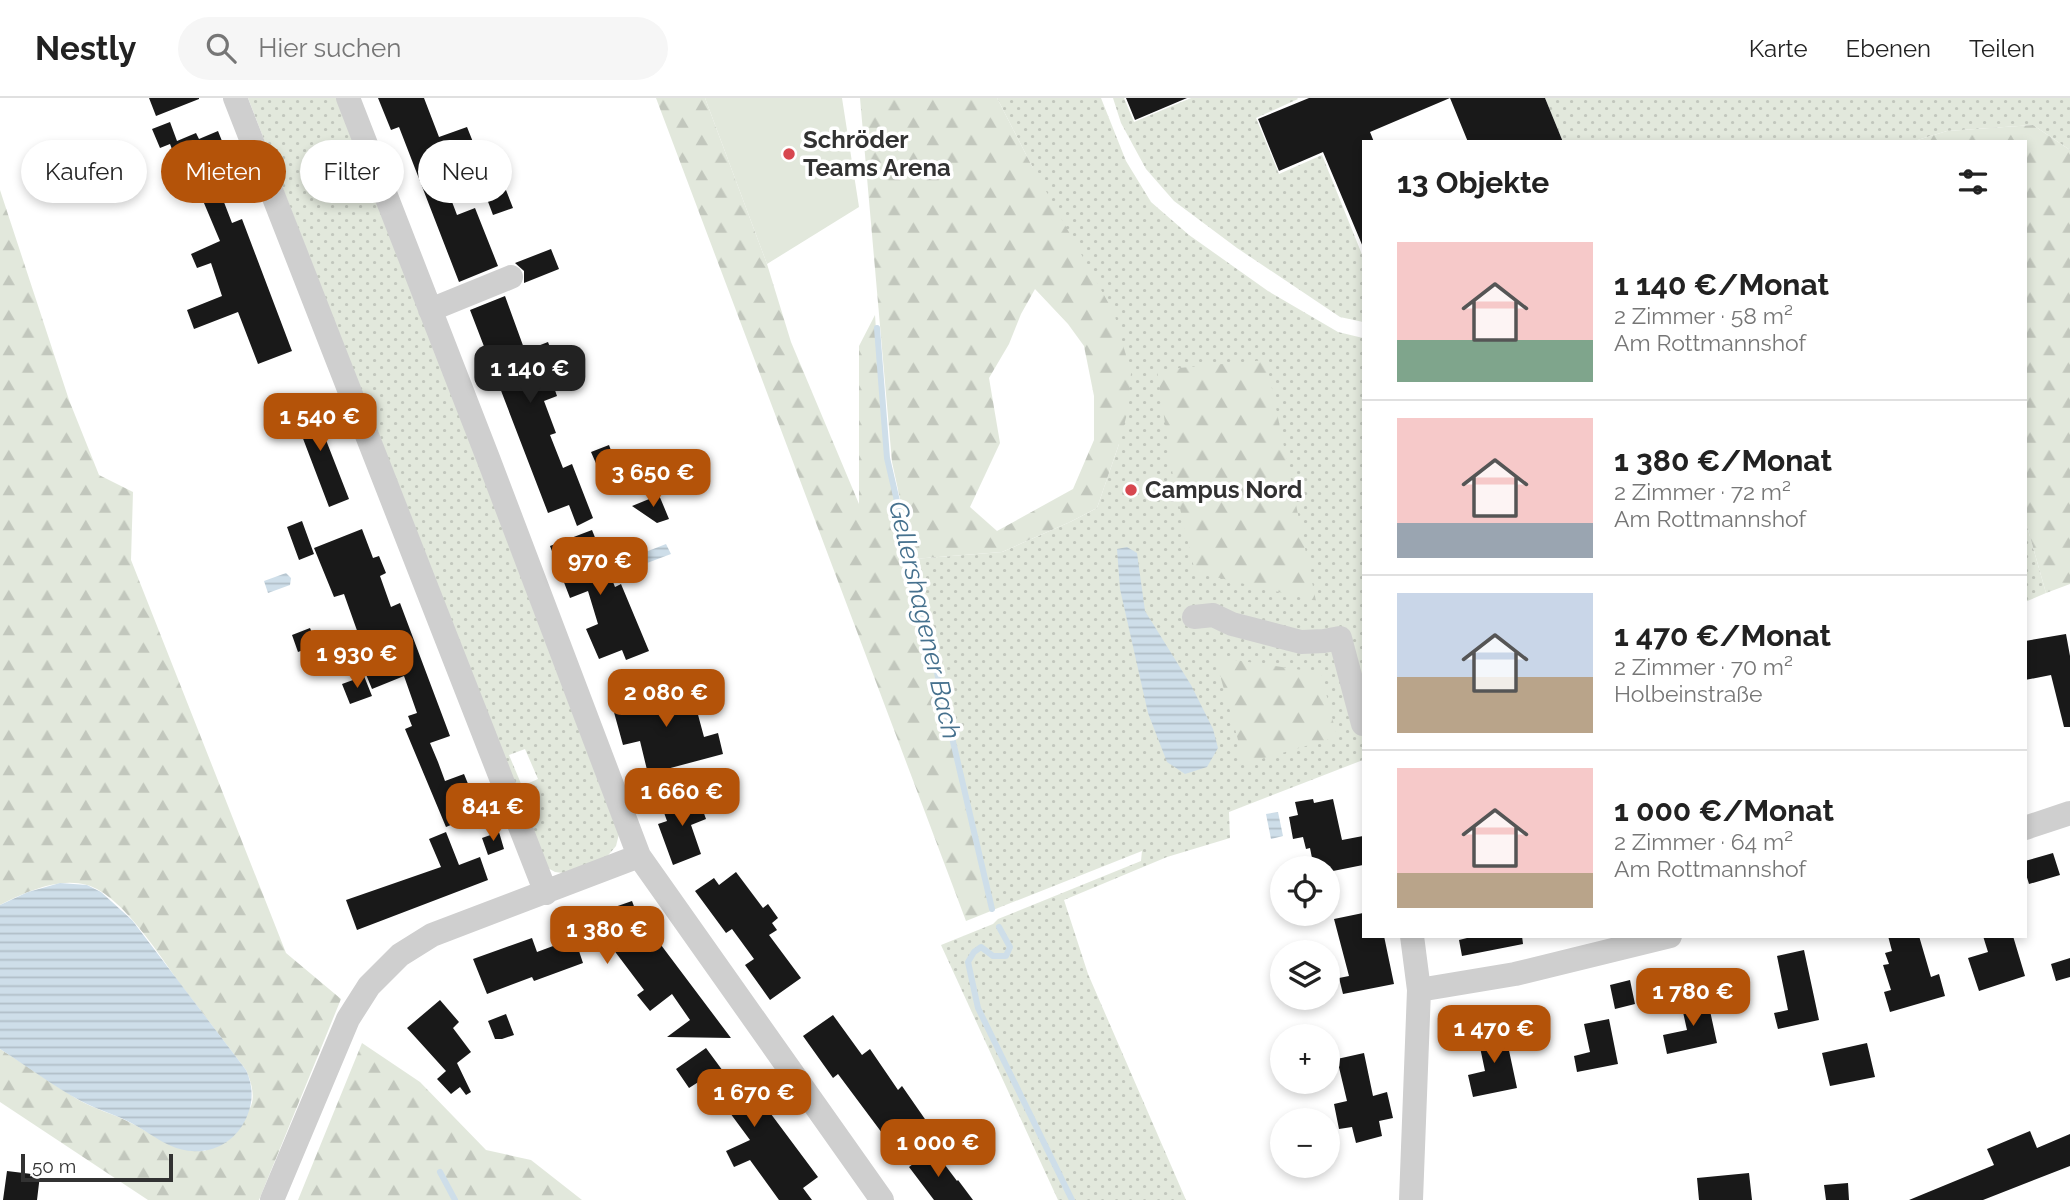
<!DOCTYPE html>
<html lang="de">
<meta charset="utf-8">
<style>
body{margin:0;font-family:Raleway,sans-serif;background:#f6f6f6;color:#222;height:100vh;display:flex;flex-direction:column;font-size:26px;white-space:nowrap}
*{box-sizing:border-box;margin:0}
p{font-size:23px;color:#767676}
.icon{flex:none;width:38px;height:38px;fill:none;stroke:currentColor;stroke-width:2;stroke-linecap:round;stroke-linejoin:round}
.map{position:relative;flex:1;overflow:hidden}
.panel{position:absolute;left:1362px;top:42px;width:665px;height:798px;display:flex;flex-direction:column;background:#fff;border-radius:0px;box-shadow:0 4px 10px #0003}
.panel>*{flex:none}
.top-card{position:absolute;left:21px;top:42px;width:665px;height:63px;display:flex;gap:14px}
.tools{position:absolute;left:1270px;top:758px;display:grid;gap:14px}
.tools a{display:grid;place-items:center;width:70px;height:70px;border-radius:50%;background:#fff;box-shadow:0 4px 10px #0003;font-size:35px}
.scale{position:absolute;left:21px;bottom:18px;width:152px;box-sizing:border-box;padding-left:7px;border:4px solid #323232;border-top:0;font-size:19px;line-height:24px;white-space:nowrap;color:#323232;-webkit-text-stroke:5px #fff;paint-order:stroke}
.price{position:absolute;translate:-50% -60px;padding:0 16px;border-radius:14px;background:#b45309;color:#fff;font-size:23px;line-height:46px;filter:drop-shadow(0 2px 4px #0008)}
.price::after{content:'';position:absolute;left:50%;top:42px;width:21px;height:16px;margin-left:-10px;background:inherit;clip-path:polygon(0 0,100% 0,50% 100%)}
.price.active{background:#222;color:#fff}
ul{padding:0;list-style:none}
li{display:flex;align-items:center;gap:21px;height:175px;padding:0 35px}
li+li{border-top:2px solid #e0e0e0}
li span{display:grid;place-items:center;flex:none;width:196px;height:140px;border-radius:0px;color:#555}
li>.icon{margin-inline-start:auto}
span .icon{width:84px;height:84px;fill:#fffc;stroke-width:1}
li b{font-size:30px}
h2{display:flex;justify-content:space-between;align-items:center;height:84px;padding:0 35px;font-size:30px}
.chip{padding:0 24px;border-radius:32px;background:#fff;box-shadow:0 4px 10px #0003;font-size:24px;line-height:63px}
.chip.active{background:#b45309;color:#fff}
header{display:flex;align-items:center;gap:42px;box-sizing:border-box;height:98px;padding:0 35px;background:#fff;border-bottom:2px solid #e0e0e0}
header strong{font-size:33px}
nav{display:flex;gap:38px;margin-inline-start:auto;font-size:24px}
.search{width:490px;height:63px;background:#f6f6f6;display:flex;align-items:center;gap:18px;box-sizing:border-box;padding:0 24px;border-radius:38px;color:#767676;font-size:26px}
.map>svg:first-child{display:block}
.green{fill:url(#green-dots);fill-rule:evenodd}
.forest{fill:url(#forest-firs);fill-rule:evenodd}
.pitch{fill:#e2e8dc}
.water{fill:url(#water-rules)}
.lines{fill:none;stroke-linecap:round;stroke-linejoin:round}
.stream{stroke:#cedee9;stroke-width:6}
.building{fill:#191919}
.minor{stroke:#cfcfcf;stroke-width:24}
.poi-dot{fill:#d7474f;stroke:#fff;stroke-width:2.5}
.labels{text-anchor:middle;stroke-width:7;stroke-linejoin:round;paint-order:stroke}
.poi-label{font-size:24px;font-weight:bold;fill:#323232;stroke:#fff;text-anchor:start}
.water-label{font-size:26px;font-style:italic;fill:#46718e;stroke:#fff}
</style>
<header>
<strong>Nestly</strong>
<div class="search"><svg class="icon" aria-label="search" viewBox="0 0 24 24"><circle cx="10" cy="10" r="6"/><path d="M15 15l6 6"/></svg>Hier suchen</div>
<nav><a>Karte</a><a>Ebenen</a><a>Teilen</a></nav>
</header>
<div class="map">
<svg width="2070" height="1102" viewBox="0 0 2070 1102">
<defs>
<pattern id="green-dots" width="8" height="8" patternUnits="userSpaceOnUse" patternTransform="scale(1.75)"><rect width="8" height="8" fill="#e2e8dc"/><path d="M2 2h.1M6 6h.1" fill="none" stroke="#c2c7bd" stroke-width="1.8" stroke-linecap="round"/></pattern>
<pattern id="forest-firs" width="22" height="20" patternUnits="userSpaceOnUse" patternTransform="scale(1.75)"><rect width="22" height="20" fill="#e2e8dc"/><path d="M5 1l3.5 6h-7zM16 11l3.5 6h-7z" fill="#c2c7bd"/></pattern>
<pattern id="water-rules" width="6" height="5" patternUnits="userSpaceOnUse" patternTransform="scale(1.75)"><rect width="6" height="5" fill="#cedee9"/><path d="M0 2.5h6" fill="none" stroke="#b1bfc8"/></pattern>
</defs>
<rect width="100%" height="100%" fill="#fff"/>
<path class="green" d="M 248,0 L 338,0 L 620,732 L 616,748 L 604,762 L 571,776 L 555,774 L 544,768 ZM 525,651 L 538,681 L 522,688 L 509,657 Z
M 997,0 L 1101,0 L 1126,63 L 1151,104 L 1189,137 L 1268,193 L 1338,234 L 1363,240 L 1363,662 L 1229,714 L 1230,740 L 1167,759 L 1064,802 L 1088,876 L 1186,1102 L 1058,1102 L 941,847 L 993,826 L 998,821 L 1141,763 L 1142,753 L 993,812 L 913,461 L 1002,454 L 1070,424 L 1097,410 L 1119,346 L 1032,68 Z
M 1113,0 L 1124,0 L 1134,24 L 1191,0 L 1297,0 L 1298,1 L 1256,20 L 1279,76 L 1322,57 L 1363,159 L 1363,224 L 1340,219 L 1237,150 L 1174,103 L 1146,71 L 1121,25 Z
M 1545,0 L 2070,0 L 2070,52 L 2033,27 L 1947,33 L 1911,44 L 1563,44 Z
M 2025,421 L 2046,495 L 2025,504 Z"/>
<path class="forest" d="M 656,0 L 705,0 L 767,166 L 791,244 L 859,406 L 859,248 L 875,217 L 885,361 L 991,813 L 966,823 Z
M 860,0 L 997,0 L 1032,68 L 1114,215 L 1131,275 L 1128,312 L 1119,346 L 1097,410 L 1070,424 L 1002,454 L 913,461 L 892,364 ZM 1035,191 L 1068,226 L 1084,248 L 1094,298 L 1094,342 L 1073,391 L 997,433 L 970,409 L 1000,345 L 989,280 L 1009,246 L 1021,216 Z
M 2033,27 L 2070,52 L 2070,486 L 2046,495 L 2025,421 L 2025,44 L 1911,44 L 1947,33 Z
M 0,92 L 69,302 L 99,377 L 133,394 L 131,462 L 286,855 L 341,901 L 259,1102 L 148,1102 L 0,1004 L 0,951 C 26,967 51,985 77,1001 C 94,1011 114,1016 131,1025 C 157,1038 175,1055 205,1053 C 215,1044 245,1019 250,1010 C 256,999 251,983 246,972 C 224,944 203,915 181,887 C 160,858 122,797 87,787 C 58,779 26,794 0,807 Z
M 1266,262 L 1316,503 L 1195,474 L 1174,385 L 1157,272 Z
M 1215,559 L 1321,575 L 1337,639 L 1237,668 L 1240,649 Z
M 362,945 L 420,984 L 486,1052 L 531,1062 L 582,1102 L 298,1102 Z"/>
<path class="pitch" d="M 705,0 L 842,0 L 859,109 L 767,166 Z"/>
<path class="water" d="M 666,446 L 671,456 L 647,465 L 643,455 Z
M 1127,449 L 1137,455 L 1145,513 L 1191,587 L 1213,631 L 1218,650 L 1207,669 L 1185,676 L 1167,664 L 1148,615 L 1120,491 L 1117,451 Z
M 286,475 L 291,480 L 290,487 L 268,495 L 264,483 Z
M 1278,714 L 1283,738 L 1271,741 L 1266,716 Z
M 60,785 L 87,787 L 101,794 L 132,822 L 246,972 C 255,992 253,1010 242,1028 C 231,1045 212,1055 192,1053 C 170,1052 153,1037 135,1027 C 118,1017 98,1012 81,1003 C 53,988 27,968 0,951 L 0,807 L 28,794 Z"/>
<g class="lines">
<path class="stream" d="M 877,230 L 887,360 L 992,811
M 999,829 L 1010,849 L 1006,858 L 993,858 L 981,849 L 974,854 L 968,864 L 978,910 L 1072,1102
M 440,1074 L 455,1102"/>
</g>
<path class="building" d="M 149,0 L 199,0 L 199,1 L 156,18 Z
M 378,0 L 424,0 L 439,39 L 467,29 L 485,74 L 446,88 L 457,117 L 475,110 L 498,168 L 459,184 L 399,29 L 391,32 Z
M 1126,0 L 1187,0 L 1135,22 Z
M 1309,0 L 1545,0 L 1563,44 L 1468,44 L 1450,0 L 1370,34 L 1374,44 L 1363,44 L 1363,149 L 1323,54 L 1279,73 L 1258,21 Z
M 170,24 L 177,43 L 196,35 L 199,41 L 218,33 L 236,78 L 217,86 L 232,125 L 242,121 L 292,253 L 258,266 L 238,214 L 194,231 L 187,212 L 222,198 L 211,165 L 197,170 L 191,156 L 220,143 L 193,79 L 184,83 L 170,46 L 160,50 L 152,31 Z
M 497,69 L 513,110 L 493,117 L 478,77 Z
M 551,151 L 559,171 L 524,185 L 524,173 L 515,165 Z
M 505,198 L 525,253 L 548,244 L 556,266 L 547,269 L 557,298 L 544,303 L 556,335 L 550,337 L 563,370 L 572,366 L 593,420 L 577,428 L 569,407 L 548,415 L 470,212 Z
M 310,301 L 349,401 L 329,409 L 291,309 Z
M 609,347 L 615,363 L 598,370 L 591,354 Z
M 659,397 L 669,421 L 657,425 L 632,408 Z
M 302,423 L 314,456 L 299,462 L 287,429 Z
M 362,431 L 373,460 L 379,458 L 386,475 L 380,478 L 391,509 L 400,505 L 450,638 L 430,645 L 438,664 L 445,683 L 464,676 L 480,715 L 446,729 L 405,631 L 412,628 L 408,618 L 417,615 L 404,578 L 372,591 L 358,557 L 365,555 L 344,496 L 334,499 L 314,450 Z
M 592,432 L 615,489 L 621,486 L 649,553 L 626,562 L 622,552 L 599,561 L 586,531 L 598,526 L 588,493 L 570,500 L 550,448 Z
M 310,530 L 317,547 L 298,554 L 292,537 Z
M 2066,536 L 2070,558 L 2070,629 L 2064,629 L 2051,577 L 2025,582 L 2025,543 Z
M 364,578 L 372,598 L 350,606 L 342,586 Z
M 690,587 L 704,639 L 718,635 L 723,656 L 648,676 L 640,643 L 623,647 L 612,607 Z
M 697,696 L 706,721 L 691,727 L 701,756 L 673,767 L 658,726 L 667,723 L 662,709 Z
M 1313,701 L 1314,705 L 1333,701 L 1342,742 L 1363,738 L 1363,767 L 1328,774 L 1328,770 L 1314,770 L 1310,750 L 1306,751 L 1303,739 L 1293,741 L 1289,719 L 1298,717 L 1295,704 Z
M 446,734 L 459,767 L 480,759 L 488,782 L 357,832 L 346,802 L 441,769 L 429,741 Z
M 499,734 L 504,751 L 488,757 L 482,740 Z
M 2053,755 L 2060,777 L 2029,786 L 2025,773 L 2025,763 Z
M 736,774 L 763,810 L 768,806 L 778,820 L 772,825 L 777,832 L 769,837 L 801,880 L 770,902 L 745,867 L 754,861 L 732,831 L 726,835 L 695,793 L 714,780 L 719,787 Z
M 632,803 L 644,835 L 649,831 L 731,940 L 667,939 L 690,922 L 672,896 L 650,913 L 637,897 L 644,892 L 607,843 L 579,853 L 583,865 L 534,883 L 532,879 L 487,896 L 473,861 L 532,840 L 537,854 L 572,841 L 571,839 L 574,838 L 569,825 Z
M 1363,815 L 1363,838 L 1384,838 L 1394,886 L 1343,896 L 1339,880 L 1349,878 L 1334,821 Z
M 1475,838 L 1522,838 L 1523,846 L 1462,858 L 1459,842 Z
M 1888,838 L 1919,838 L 1931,879 L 1939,876 L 1945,898 L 1890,914 L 1884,894 L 1891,892 L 1883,867 L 1889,866 L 1885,855 L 1892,853 Z
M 1983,838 L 2013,838 L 2025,878 L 1979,893 L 1968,860 L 1988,854 Z
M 1804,852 L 1819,922 L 1778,931 L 1774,915 L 1788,912 L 1777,858 Z
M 2070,860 L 2070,879 L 2056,883 L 2051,866 Z
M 1630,882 L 1635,906 L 1615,911 L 1610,887 Z
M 1707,899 L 1717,945 L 1667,956 L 1663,937 L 1687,932 L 1681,905 Z
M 440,902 L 459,924 L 453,930 L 471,954 L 457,965 L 471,994 L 466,997 L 460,989 L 451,996 L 437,981 L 446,973 L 407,930 Z
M 1522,909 L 1526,929 L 1508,933 L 1503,913 Z
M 506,916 L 514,937 L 502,941 L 495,941 L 488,923 Z
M 833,917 L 862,957 L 870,951 L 898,992 L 902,988 L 927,1024 L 911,1035 L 904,1025 L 885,1039 L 838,976 L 833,980 L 803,938 Z
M 1609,921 L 1618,966 L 1577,974 L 1574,958 L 1590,954 L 1584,926 Z
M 1504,929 L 1517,990 L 1473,999 L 1468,977 L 1485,973 L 1477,935 Z
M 1867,945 L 1875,979 L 1830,988 L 1822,955 Z
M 706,950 L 734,988 L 749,977 L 776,1013 L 771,1016 L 818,1079 L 803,1090 L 812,1102 L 779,1102 L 750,1062 L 734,1069 L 726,1053 L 750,1042 L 716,996 L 711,999 L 700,983 L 689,990 L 676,971 Z
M 1364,955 L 1373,998 L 1387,994 L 1393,1020 L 1379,1023 L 1382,1038 L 1356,1045 L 1352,1029 L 1339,1031 L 1334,1006 L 1347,1003 L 1337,961 Z
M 2030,1033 L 2037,1050 L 2070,1036 L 2070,1068 L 1983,1102 L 1909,1102 L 1994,1067 L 1987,1051 Z
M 933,1051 L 957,1083 L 958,1082 L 973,1102 L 934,1102 L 909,1069 Z
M 7,1073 L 40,1077 L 37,1102 L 3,1102 Z
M 1749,1075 L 1752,1102 L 1699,1102 L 1697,1080 Z
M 1848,1085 L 1849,1102 L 1826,1102 L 1824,1087 Z"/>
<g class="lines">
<path class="minor" d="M 235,0 L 546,795
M 348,0 L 488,360 L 639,758 L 882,1102
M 430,212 L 511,179
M 1194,519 L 1213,517 L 1232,526 L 1301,544 L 1324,543 L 1340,540 L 1363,626
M 2025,730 L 2070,715
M 1419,892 L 1515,876 L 1670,838
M 272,1102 L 348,921 L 369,888 L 400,857 L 432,837 L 639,758
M 1411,1102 L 1419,892 L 1412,838"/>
</g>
<g class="poi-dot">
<circle cx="789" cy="56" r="7"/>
<circle cx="1131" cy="392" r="7"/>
</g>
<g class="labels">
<g class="poi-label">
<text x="803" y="50">Schröder<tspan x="803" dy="28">Teams Arena</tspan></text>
<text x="1145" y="400">Campus Nord</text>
</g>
<g class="water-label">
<text transform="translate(925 522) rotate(77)" y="9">Gellershagener Bach</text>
</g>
</g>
</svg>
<div class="tools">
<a><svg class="icon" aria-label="locate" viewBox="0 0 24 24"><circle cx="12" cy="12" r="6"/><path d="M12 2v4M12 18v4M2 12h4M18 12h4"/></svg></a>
<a><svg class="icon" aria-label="layers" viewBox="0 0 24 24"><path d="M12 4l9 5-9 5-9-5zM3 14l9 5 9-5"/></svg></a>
<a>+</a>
<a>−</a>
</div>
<div class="scale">50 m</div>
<b class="price active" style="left:530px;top:307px">1 140 €</b>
<b class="price" style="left:320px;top:355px">1 540 €</b>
<b class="price" style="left:653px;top:411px">3 650 €</b>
<b class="price" style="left:600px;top:499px">970 €</b>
<b class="price" style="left:357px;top:592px">1 930 €</b>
<b class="price" style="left:666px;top:631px">2 080 €</b>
<b class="price" style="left:682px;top:730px">1 660 €</b>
<b class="price" style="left:493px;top:745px">841 €</b>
<b class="price" style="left:607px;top:868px">1 380 €</b>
<b class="price" style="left:1693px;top:930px">1 780 €</b>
<b class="price" style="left:1494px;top:967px">1 470 €</b>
<b class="price" style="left:754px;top:1031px">1 670 €</b>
<b class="price" style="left:938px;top:1081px">1 000 €</b>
<div class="top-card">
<a class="chip">Kaufen</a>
<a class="chip active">Mieten</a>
<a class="chip">Filter</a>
<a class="chip">Neu</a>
</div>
<section class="panel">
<h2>13 Objekte<svg class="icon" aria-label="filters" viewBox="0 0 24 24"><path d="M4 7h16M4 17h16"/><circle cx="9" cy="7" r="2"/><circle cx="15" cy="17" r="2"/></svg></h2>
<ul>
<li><span style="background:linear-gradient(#f6c9c9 70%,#7fa58c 0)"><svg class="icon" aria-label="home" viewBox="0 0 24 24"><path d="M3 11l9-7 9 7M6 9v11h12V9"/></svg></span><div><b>1 140 €/Monat</b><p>2 Zimmer · 58 m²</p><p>Am Rottmannshof</p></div></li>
<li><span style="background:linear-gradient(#f6c9c9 75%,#9aa5b1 0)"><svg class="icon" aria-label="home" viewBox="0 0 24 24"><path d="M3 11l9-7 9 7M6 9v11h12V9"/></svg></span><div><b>1 380 €/Monat</b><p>2 Zimmer · 72 m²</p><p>Am Rottmannshof</p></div></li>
<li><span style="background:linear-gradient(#c9d6e8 60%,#b9a48a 0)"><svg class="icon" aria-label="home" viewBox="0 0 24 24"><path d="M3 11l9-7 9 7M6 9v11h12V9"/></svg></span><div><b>1 470 €/Monat</b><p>2 Zimmer · 70 m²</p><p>Holbeinstraße</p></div></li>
<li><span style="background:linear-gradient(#f6c9c9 75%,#b9a48a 0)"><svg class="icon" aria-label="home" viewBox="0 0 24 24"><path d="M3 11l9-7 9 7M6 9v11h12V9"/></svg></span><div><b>1 000 €/Monat</b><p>2 Zimmer · 64 m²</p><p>Am Rottmannshof</p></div></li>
</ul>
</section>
</div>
